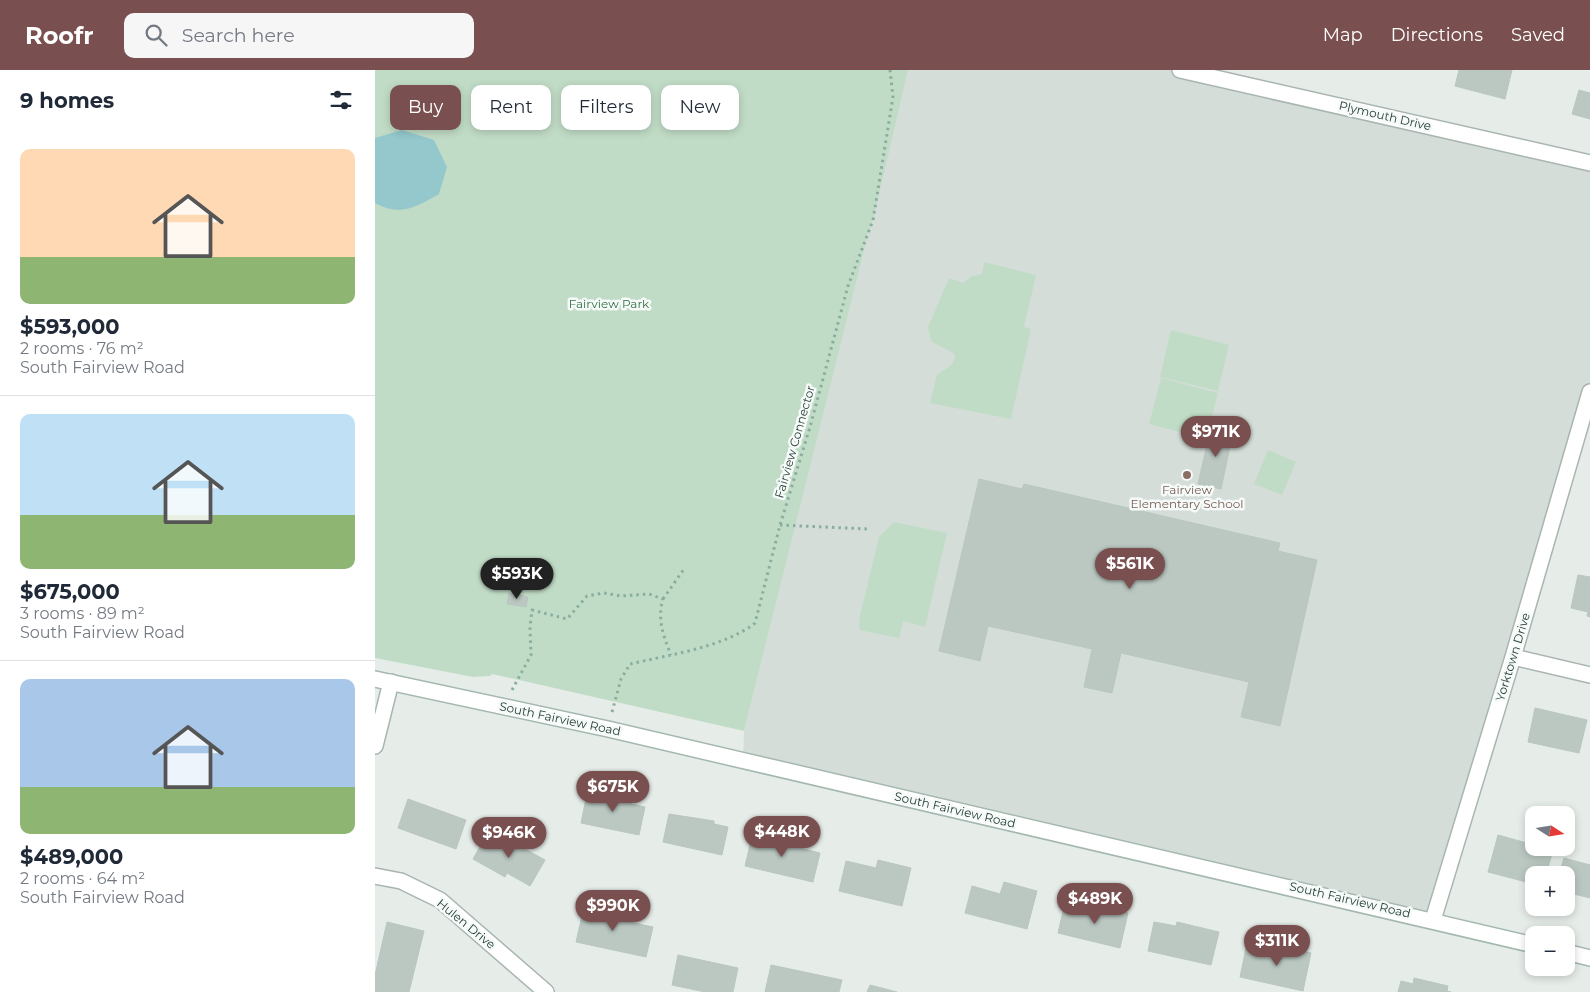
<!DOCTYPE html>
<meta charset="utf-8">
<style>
body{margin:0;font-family:Montserrat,sans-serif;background:#f6f6f7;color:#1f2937;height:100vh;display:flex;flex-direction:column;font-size:19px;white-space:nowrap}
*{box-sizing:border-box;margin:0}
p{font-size:16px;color:#747a83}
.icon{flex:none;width:28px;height:28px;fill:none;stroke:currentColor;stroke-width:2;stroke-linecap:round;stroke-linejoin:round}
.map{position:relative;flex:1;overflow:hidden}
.details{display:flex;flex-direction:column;background:#fff;width:375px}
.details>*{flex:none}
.hud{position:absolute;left:15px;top:15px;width:475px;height:45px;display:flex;gap:10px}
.needle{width:32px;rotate:102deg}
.buttons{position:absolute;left:1150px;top:736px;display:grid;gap:10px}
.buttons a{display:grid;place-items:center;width:50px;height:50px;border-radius:10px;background:#fff;box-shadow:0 2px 8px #0003;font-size:25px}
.price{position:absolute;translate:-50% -42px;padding:0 11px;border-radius:18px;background:#79504f;color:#fff;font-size:16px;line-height:32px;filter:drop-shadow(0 1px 2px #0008)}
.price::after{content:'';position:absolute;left:50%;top:30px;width:15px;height:11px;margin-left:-8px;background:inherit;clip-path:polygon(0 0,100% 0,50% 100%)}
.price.selected{background:#222;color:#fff}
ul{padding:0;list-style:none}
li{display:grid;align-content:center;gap:10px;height:265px;padding:0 20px}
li+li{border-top:1px solid #e0e1e3}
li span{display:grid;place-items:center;height:155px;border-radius:10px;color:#555}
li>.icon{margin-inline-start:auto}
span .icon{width:90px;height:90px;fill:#fffc;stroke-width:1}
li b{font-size:21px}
h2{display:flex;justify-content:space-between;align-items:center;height:60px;padding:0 20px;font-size:21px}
.tag{padding:0 18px;border-radius:10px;background:#fff;box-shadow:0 2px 8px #0003;font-size:18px;line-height:45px}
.tag.selected{background:#79504f;color:#fff}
header{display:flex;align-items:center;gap:30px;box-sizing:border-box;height:70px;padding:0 25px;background:#79504f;color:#fff}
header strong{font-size:24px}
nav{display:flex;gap:28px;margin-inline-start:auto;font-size:18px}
.search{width:350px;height:45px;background:#f6f6f7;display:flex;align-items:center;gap:12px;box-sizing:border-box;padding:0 18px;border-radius:10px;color:#747a83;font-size:19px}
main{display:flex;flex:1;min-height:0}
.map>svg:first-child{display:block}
.built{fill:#d4ddd8}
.green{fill:#c1dcc6}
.water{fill:#94c8cd}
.building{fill:#bbc8c2;stroke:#b9c7c0}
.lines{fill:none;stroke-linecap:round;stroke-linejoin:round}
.street-casing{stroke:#a9b5b0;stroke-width:18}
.secondary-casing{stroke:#a5b8b0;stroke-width:18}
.path{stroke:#89aea0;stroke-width:3;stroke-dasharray:2.5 4;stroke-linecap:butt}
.street{stroke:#fff;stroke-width:15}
.secondary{stroke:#fff;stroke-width:15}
.education-dot{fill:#8d6e63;stroke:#f6faf8;stroke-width:2}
.labels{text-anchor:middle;stroke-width:5;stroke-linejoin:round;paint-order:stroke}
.street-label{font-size:12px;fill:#263e36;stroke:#f6faf8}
.park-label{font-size:12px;fill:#347247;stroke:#f6faf8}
.education-label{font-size:12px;fill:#785e54;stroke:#f6faf8}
</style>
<header>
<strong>Roofr</strong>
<div class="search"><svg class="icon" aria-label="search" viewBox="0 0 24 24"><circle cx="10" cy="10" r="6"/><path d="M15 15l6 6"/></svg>Search here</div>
<nav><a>Map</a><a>Directions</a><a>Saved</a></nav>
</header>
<main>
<section class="details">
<h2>9 homes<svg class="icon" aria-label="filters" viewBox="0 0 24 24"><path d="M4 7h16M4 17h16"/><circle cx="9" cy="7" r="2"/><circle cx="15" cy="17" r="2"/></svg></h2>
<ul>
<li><span style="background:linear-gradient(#ffd9b3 70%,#8fb573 0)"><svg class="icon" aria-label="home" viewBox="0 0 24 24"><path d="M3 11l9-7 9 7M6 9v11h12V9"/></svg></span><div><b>$593,000</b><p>2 rooms · 76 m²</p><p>South Fairview Road</p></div></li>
<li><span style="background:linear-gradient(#bfe0f5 65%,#8fb573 0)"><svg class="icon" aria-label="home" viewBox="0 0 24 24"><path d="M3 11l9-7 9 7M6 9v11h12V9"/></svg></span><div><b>$675,000</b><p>3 rooms · 89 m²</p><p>South Fairview Road</p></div></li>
<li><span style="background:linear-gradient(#a9c7e8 70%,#8fb573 0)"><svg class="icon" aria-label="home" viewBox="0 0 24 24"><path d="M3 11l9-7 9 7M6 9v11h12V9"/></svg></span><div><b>$489,000</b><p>2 rooms · 64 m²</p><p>South Fairview Road</p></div></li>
</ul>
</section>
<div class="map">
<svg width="1215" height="922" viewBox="0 0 1215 922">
<rect width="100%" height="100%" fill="#e6ede9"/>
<path class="built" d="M 533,0 L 805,0 L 1215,93 L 1215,322 L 1058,850 L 368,691 L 369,661 Z"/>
<path class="green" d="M 0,0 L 533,0 L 498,150 L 493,164 L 369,661 L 117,604 L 115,606 L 98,607 L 0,588 Z
M 609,192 L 661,205 L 649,257 L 656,259 L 636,349 L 555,333 L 562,305 C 570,298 580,297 580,284 L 556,271 L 553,257 L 574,208 L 588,213 L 597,206 L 607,204 Z
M 796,260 L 854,275 L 843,321 L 785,307 Z
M 786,308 L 843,323 L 831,369 L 774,354 Z
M 893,380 L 921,392 L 907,425 L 879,414 Z
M 519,452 L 572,463 L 550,557 L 528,551 L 524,568 L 484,560 L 485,546 L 504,467 Z"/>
<path class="water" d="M 27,60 L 59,70 L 72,97 L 64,124 C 41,137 26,147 0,133 L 0,68 Z"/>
<path class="building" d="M 1084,0 L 1137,0 L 1130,29 L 1080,16 Z
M 1204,20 L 1215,23 L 1215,49 L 1197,44 Z
M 836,357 L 858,362 L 846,419 L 823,414 Z
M 604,409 L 647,419 L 649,414 L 905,473 L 903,481 L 942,490 L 905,656 L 866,647 L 874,612 L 746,583 L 737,623 L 709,617 L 717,579 L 613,556 L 605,591 L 564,581 Z
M 1203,505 L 1215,507 L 1215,547 L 1212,546 L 1213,542 L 1196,538 Z
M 134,523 L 153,527 L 151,537 L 132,534 Z
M 1160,638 L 1212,650 L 1204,683 L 1153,672 Z
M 224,722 L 249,727 L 248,732 L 270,737 L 264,765 L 206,753 L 212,724 L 223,726 Z
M 33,729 L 91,750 L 81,779 L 23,758 Z
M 294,744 L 339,751 L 339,754 L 353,757 L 347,785 L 288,772 Z
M 112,764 L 121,768 L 123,764 L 170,790 L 155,816 L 132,803 L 130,807 L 98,789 Z
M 1123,765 L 1159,775 L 1159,778 L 1178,780 L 1171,805 L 1159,805 L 1159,814 L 1113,802 Z
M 377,766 L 395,770 L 396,768 L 426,775 L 425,778 L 445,783 L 438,812 L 370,796 Z
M 1189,788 L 1215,795 L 1215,828 L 1191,822 L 1191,805 L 1184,805 Z
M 503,790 L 536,798 L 527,836 L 464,821 L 471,791 L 501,798 Z
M 629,812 L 662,821 L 652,859 L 590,843 L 597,816 L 625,824 Z
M 210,833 L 233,838 L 231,847 L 278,857 L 271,887 L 201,872 Z
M 721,835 L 753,843 L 745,878 L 683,863 L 689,837 L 719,845 Z
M 12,852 L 49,861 L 34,922 L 0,922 L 0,905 Z
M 779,852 L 801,856 L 802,852 L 844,862 L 836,895 L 773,881 Z
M 907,876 L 936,883 L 928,921 L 865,907 L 871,878 L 906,885 Z
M 303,885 L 363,898 L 358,922 L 330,922 L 297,915 Z
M 396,895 L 467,910 L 464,922 L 390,922 Z
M 1039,908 L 1073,916 L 1072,921 L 1076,922 L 1023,922 L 1026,911 L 1038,914 Z
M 495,915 L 522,922 L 492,922 Z"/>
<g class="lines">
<defs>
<path id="street" d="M 805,0 L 1215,93
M 1138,587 L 1215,605
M 0,676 L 16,612
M 0,806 L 26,811 L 65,830 L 171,922
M 1058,850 L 1138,587 L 1215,322"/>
<path id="secondary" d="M 0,609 L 233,659 L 1159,875
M 1191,882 L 1215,888"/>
</defs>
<use href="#street" class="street-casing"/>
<use href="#secondary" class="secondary-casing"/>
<path class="path" d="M 405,455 L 493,459
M 288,529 L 309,499
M 137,620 L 156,585 L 155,557 L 157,540 L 192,549 L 212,526 L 229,523 L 246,526 L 274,524 L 288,529 C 282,549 288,565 296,585
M 237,642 L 246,609 L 255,594 C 293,585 350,577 380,553 L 405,455 L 435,357 L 473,216 L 498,150 L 518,27 L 515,0"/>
<use href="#street" class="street"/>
<use href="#secondary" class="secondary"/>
</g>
<circle class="education-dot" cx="812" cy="405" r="5"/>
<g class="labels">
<g class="street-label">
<text transform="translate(1010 46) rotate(13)" y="4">Plymouth Drive</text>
<text transform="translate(420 372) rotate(-74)" y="4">Fairview Connector</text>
<text transform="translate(1138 587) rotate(-73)" y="4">Yorktown Drive</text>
<text transform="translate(185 649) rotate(12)" y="4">South Fairview Road</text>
<text transform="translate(580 740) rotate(13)" y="4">South Fairview Road</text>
<text transform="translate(975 830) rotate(13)" y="4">South Fairview Road</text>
<text transform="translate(91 854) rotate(39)" y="4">Hulen Drive</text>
</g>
<g class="park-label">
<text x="234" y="238">Fairview Park</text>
</g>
<g class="education-label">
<text x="812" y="424">Fairview<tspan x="812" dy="14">Elementary School</tspan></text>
</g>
</g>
</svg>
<div class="buttons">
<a><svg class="needle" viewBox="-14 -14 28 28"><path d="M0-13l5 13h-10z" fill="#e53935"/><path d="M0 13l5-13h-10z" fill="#747a83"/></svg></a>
<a>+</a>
<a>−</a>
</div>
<b class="price" style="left:841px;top:388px">$971K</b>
<b class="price" style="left:755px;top:520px">$561K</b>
<b class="price selected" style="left:142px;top:530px">$593K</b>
<b class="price" style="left:238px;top:743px">$675K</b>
<b class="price" style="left:407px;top:788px">$448K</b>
<b class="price" style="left:134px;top:789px">$946K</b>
<b class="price" style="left:720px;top:855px">$489K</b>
<b class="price" style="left:238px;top:862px">$990K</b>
<b class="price" style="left:902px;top:897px">$311K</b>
<div class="hud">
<a class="tag selected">Buy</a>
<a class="tag">Rent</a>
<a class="tag">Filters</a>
<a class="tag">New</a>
</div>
</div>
</main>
